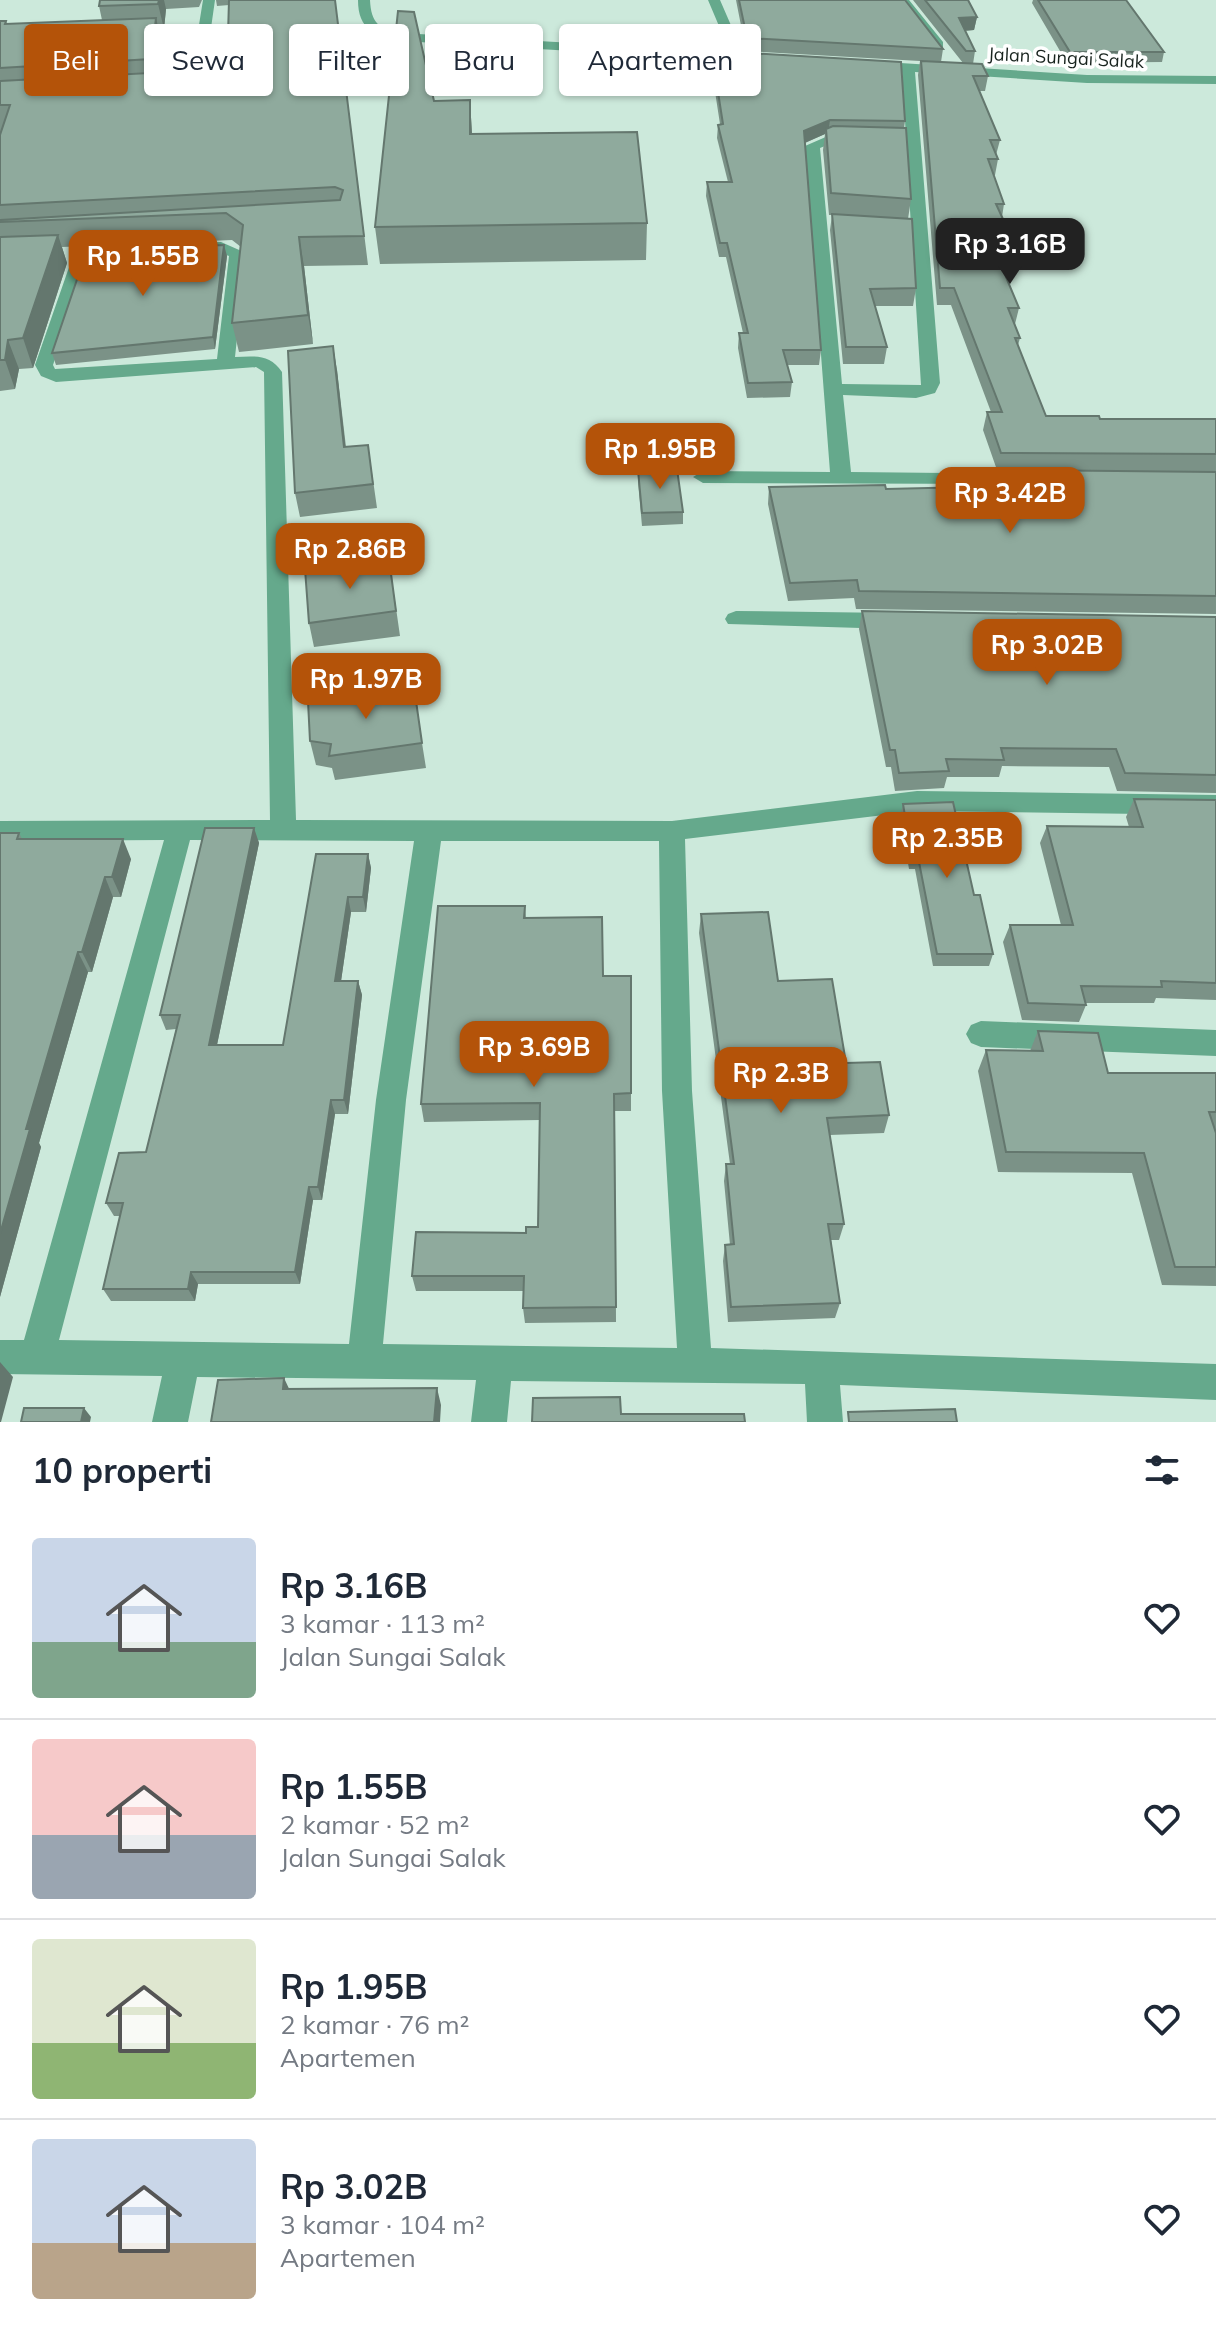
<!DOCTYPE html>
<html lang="id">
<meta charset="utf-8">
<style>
body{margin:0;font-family:Mulish,sans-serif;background:#f2f2f3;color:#1f2937;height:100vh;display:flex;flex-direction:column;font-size:30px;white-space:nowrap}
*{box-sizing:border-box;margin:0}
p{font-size:26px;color:#747a83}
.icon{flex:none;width:44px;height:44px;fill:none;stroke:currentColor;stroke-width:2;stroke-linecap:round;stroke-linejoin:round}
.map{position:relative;height:1422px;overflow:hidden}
.drawer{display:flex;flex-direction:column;background:#fff;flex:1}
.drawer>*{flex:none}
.top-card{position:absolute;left:24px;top:24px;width:800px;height:72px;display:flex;gap:16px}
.price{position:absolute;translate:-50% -68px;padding:0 18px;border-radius:16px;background:#b45309;color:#fff;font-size:26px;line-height:52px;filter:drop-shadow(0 2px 4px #0008)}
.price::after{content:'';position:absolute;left:50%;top:48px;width:24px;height:18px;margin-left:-12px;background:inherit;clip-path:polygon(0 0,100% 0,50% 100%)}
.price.active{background:#222;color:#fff}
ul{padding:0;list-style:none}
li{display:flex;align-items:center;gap:24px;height:200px;padding:0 32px}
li+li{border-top:2px solid #e0e1e3}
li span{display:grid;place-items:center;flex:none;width:224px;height:160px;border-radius:8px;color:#555}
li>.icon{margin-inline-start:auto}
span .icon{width:96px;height:96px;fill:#fffc;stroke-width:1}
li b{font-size:34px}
h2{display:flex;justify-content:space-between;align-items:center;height:96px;padding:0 32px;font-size:34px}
.chip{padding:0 28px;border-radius:8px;background:#fff;box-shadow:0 2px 6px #0004;font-size:28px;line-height:72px}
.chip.active{background:#b45309;color:#fff}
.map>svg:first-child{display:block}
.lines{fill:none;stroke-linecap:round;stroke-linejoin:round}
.minor{fill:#65a98c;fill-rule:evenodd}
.wall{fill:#7b9287}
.shaded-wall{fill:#64776e}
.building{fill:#8faa9d;stroke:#64776e;stroke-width:2}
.labels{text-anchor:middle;stroke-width:7;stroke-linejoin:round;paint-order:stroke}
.far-street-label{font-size:18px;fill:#18231e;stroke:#fff}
</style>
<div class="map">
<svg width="1216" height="1422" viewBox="0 0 1216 1422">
<rect width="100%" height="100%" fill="#cce9db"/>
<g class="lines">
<path class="minor" d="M 203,0 L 215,0 L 203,84 L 183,95 L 173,95 L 173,89 L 190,82 L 197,39 L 130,40 L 124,36 L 130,32 L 198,31 Z
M 358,0 L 370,0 C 371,23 379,29 401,33 L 730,52 L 708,0 L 720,0 L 743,53 L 780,55 L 787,59 L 780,63 L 401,41 C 375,36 358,30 358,0 Z
M 897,0 L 909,0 L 943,42 L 943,48 L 933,48 Z
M 869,61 L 1087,75 L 1216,76 L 1216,84 L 1087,83 L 915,72 L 940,383 L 935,393 L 916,398 L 843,395 L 851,472 L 1036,474 L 1046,480 L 1043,484 L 703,483 L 693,477 L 703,471 L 830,472 L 805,146 L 828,136 L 906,137 L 902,71 L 864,68 L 864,62 ZM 830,144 L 906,146 L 921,385 L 842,384 L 820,148 Z
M 221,242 L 246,253 L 235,357 C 255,356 270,354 282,372 L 296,820 L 672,821 L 917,791 L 1216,795 L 1216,815 L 917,811 L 685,839 L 692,1091 L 711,1348 L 1216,1364 L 1216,1400 L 840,1385 L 843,1422 L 807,1422 L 805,1384 L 511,1381 L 507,1422 L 471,1422 L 476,1380 L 197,1377 L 188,1422 L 152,1422 L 162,1376 L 0,1374 L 0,1340 L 24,1340 L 164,840 L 0,841 L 0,821 L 270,820 L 264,372 L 256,367 L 56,382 L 41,376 L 35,365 L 74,253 L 82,248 L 90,253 L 53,365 L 55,369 L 217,359 L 229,256 C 215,250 196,257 185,248 L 193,243 ZM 190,840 L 414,841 L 376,1100 L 349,1344 L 59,1340 ZM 441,841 L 659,841 L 662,1091 L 677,1348 L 383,1344 L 406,1100 Z
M 736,611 L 894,613 L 902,616 L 905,621 L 902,626 L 894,629 L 728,624 L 725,619 L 728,614 Z
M 981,1021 L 1216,1030 L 1216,1056 L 981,1047 L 971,1043 L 966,1034 L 971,1025 Z"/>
</g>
<path class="wall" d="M 100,0 L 202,0 L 199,7 L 166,9 L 164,29 L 159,29 L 162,43 L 158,75 L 227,70 L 229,5 L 217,6 L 216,0 L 335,0 L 368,265 L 304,266 L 313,344 L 239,352 L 232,323 L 241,247 L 232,240 L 62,247 L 67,263 L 33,368 L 19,369 L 15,389 L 0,391 L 0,21 L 6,21 L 7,24 L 102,20 L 99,6 Z
M 736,0 L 905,0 L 943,49 L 941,62 L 963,63 L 913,0 L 968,0 L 977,17 L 974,30 L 965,31 L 975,51 L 973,64 L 988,76 L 985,91 L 979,91 L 1000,140 L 996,155 L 998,159 L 995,175 L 994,175 L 1004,204 L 1002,217 L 1008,230 L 1004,246 L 998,246 L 1003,258 L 1001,265 L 1019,308 L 1015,324 L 1020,338 L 1018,345 L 1046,416 L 1100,419 L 1216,419 L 1216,614 L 856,609 L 854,598 L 788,601 L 768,504 L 769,487 L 886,489 L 1003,486 L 1007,470 L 997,470 L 983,430 L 987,412 L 991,412 L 951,305 L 937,305 L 918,75 L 920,61 L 746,51 Z
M 1033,0 L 1126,0 L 1164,52 L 1162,62 L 1067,63 L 1032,3 Z
M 749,53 L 905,121 L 904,128 L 911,199 L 908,219 L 916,288 L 913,306 L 875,306 L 887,347 L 884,364 L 843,364 L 830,230 L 832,215 L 829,215 L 823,150 L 825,134 L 805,143 L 821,350 L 819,365 L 787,365 L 792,382 L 790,397 L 747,398 L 738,348 L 739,333 L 743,333 L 726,257 L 719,257 L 706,196 L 707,182 L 728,182 L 717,138 L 718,125 L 720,124 L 712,72 L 713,60 L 748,60 Z
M 470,100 L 472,134 L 647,223 L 646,260 L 380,264 L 375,227 Z
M 224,245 L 227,256 L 215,349 L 56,365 L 52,353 Z
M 337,370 L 346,447 L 368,445 L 377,508 L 300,517 L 295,493 Z
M 638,470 L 683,512 L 683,524 L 642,526 L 638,482 Z
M 389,559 L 400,636 L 314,647 L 309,623 Z
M 862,611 L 1216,617 L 1216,793 L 1117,791 L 1109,767 L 1002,766 L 999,777 L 947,777 L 944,788 L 895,791 L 891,767 L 886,767 L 859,629 Z
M 310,741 L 422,743 L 426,768 L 335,780 L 332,768 L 316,765 Z
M 1134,799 L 1216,800 L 1216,1000 L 1156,998 L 1154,1003 L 1086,1003 L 1086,1005 L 1079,1022 L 1022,1020 L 1003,942 L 1010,925 L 1061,925 L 1040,843 L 1047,826 L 1129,827 L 1126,817 Z
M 903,804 L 974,895 L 993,954 L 989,966 L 933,966 L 915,869 L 909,869 L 900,816 Z
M 254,828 L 259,843 L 217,1045 L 283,1045 L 316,854 L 368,854 L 371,868 L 366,912 L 351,912 L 341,981 L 358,981 L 362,995 L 348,1114 L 335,1114 L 322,1200 L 313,1200 L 300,1284 L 198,1284 L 195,1301 L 111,1301 L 103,1289 L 120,1216 L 114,1216 L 106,1203 L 146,1152 L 176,1029 L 166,1030 L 160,1015 Z
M 0,833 L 19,833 L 22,839 L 131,859 L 121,897 L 113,897 L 92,972 L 88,972 L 39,1143 L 41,1147 L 0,1297 Z
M 525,906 L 526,918 L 603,976 L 631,976 L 631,1111 L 615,1111 L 616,1322 L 525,1323 L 523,1308 L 524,1291 L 416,1291 L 412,1276 L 526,1233 L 538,1227 L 540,1120 L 424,1122 L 421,1104 Z
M 701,914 L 778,981 L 889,1115 L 884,1133 L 830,1135 L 844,1224 L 839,1240 L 831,1240 L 840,1303 L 835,1318 L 728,1322 L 723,1261 L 725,1245 L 730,1245 L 724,1181 L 726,1164 L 730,1164 L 699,933 Z
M 1038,1031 L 1108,1073 L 1216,1073 L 1216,1286 L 1162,1285 L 1132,1173 L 998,1172 L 978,1071 L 986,1050 L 1030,1051 Z"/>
<path class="shaded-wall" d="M 159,0 L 164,0 L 166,9 L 164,29 L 158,4 Z
M 977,17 L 974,30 L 957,31 L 959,18 Z
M 156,18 L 162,43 L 156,85 L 151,59 Z
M 470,100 L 472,135 L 470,134 Z
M 830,120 L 828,133 L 826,129 L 825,134 L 802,144 L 804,131 Z
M 58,235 L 67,263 L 33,368 L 23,338 Z
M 299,237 L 304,266 L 313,344 L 308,315 Z
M 224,245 L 227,256 L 215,349 L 213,337 Z
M 8,340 L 19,369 L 15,389 L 5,360 Z
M 333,346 L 337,370 L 348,471 L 344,447 Z
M 254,828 L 259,843 L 214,1059 L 209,1045 Z
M 123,839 L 131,859 L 121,897 L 112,877 Z
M 368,854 L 371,868 L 366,912 L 363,897 Z
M 105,877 L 113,897 L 92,972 L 82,952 Z
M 348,897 L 351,912 L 339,995 L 335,981 Z
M 78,952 L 88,972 L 39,1143 L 41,1147 L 0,1297 L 0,1234 L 26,1129 Z
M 358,981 L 362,995 L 348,1114 L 344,1100 Z
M 331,1100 L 335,1114 L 322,1200 L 318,1187 Z
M 309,1187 L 313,1200 L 300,1284 L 295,1272 Z
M 191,1272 L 198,1284 L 195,1301 L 188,1289 Z
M 0,1362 L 13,1377 L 1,1422 L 0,1422 Z
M 284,1378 L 292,1395 L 283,1389 Z
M 437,1388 L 441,1405 L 440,1422 L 434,1422 Z
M 84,1408 L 91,1417 L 90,1422 L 81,1422 Z"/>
<path class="building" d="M 100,0 L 159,0 L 158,4 L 99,6 Z
M 229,0 L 335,0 L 364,236 L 299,237 L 308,315 L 232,323 L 243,225 L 226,213 L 0,222 L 0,220 L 340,200 L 343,190 L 335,187 L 0,205 L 0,135 L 10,105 L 0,105 L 0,81 L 149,73 L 148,75 L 227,70 Z
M 739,0 L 905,0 L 943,49 L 747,38 Z
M 925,0 L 968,0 L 977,17 L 959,18 L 975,51 L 966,51 Z
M 1038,0 L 1126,0 L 1164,52 L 1070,52 Z
M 398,11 L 414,12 L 434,101 L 470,100 L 470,134 L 637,132 L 647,223 L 375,227 Z
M 156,18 L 151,59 L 0,68 L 0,21 L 6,21 L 5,24 Z
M 749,53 L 901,62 L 905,121 L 830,120 L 804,131 L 821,350 L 783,350 L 792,382 L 748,383 L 739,333 L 748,333 L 727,243 L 720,243 L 707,182 L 732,182 L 718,125 L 723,124 L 713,60 L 750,60 Z
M 921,61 L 982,64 L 988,76 L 973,76 L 1000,140 L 990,140 L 998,159 L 988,159 L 1004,204 L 996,204 L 1008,230 L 991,230 L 1003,258 L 998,258 L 1019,308 L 1008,308 L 1020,338 L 1015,338 L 1046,416 L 1099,416 L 1100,419 L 1216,419 L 1216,454 L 1001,453 L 987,412 L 1002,412 L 954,288 L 940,288 Z
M 833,126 L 906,128 L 911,199 L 831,193 L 826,129 Z
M 832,214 L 912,219 L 916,288 L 870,289 L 887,347 L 846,347 Z
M 58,235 L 23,338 L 8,340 L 5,360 L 0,360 L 0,237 Z
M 224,245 L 213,337 L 52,353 L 87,250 Z
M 333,346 L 344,447 L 368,445 L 373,484 L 295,493 L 288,351 Z
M 677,469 L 683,512 L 642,513 L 638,470 Z
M 1007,470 L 1216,472 L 1216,596 L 859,591 L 857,580 L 790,583 L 769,487 L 885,485 L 886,489 L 1013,486 Z
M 389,559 L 396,611 L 309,623 L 305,569 Z
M 862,611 L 1216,617 L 1216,775 L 1125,773 L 1116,749 L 1001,748 L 1004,760 L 946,759 L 949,771 L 899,773 L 895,750 L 890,750 Z
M 414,687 L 422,743 L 329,756 L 331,744 L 310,741 L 308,701 Z
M 1134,799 L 1216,800 L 1216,983 L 1161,981 L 1162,987 L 1081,986 L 1086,1005 L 1028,1003 L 1010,925 L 1073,925 L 1047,826 L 1143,827 Z
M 953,802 L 974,895 L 980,895 L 993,954 L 937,954 L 918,857 L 912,857 L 903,804 Z
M 205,828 L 254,828 L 209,1045 L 283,1045 L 316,854 L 368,854 L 363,897 L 348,897 L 335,981 L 358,981 L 344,1100 L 331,1100 L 318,1187 L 309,1187 L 295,1272 L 191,1272 L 188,1289 L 103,1289 L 123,1203 L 106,1203 L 119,1153 L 146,1152 L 180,1015 L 160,1015 Z
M 0,833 L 19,833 L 17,839 L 123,839 L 112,877 L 105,877 L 82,952 L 78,952 L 26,1129 L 30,1129 L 0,1234 Z
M 438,906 L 525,906 L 524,918 L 602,917 L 603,976 L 631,976 L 631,1093 L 614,1094 L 616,1307 L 523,1308 L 524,1276 L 412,1276 L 416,1232 L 526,1233 L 526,1227 L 538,1227 L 540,1103 L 421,1104 Z
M 768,912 L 778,981 L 832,979 L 846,1063 L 880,1062 L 889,1115 L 827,1118 L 844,1224 L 828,1224 L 840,1303 L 731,1307 L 725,1245 L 734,1244 L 726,1164 L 734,1164 L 701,914 Z
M 1038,1031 L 1098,1033 L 1108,1073 L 1216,1073 L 1216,1112 L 1209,1112 L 1216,1133 L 1216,1267 L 1175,1267 L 1144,1153 L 1006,1152 L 986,1050 L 1043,1051 Z
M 284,1378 L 283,1389 L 437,1388 L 434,1422 L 211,1422 L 218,1380 Z
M 620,1397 L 621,1414 L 744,1414 L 745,1422 L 532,1422 L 533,1398 Z
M 24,1408 L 84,1408 L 81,1422 L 21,1422 Z
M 955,1409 L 957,1422 L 849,1422 L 848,1412 Z"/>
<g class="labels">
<g class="far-street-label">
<text transform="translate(1066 58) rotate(3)" y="6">Jalan Sungai Salak</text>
</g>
</g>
</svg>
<b class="price active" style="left:1010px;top:286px">Rp 3.16B</b>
<b class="price" style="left:143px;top:298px">Rp 1.55B</b>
<b class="price" style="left:660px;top:491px">Rp 1.95B</b>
<b class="price" style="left:1010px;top:535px">Rp 3.42B</b>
<b class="price" style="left:350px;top:591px">Rp 2.86B</b>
<b class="price" style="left:1047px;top:687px">Rp 3.02B</b>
<b class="price" style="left:366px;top:721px">Rp 1.97B</b>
<b class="price" style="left:947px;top:880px">Rp 2.35B</b>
<b class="price" style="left:534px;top:1089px">Rp 3.69B</b>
<b class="price" style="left:781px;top:1115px">Rp 2.3B</b>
<div class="top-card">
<a class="chip active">Beli</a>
<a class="chip">Sewa</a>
<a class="chip">Filter</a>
<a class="chip">Baru</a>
<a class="chip">Apartemen</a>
</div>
</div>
<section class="drawer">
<h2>10 properti<svg class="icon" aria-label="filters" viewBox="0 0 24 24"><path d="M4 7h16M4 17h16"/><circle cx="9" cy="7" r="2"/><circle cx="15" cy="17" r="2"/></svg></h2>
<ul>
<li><span style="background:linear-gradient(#c9d6e8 65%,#7fa58c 0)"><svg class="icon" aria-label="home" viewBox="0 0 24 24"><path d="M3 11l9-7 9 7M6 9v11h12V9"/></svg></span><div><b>Rp 3.16B</b><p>3 kamar · 113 m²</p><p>Jalan Sungai Salak</p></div><svg class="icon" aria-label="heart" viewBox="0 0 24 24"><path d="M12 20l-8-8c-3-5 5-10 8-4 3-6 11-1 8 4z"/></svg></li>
<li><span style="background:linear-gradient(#f6c9c9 60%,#9aa5b1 0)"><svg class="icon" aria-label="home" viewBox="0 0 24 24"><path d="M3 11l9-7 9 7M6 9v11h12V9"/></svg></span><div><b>Rp 1.55B</b><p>2 kamar · 52 m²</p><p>Jalan Sungai Salak</p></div><svg class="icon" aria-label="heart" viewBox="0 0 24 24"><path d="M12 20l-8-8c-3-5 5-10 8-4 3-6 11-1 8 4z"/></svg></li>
<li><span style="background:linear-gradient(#dfe7d0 65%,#8fb573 0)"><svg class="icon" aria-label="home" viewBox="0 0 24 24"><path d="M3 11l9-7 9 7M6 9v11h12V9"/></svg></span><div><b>Rp 1.95B</b><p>2 kamar · 76 m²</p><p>Apartemen</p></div><svg class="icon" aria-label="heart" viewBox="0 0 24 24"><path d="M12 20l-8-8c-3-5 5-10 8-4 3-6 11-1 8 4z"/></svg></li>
<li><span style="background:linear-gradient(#c9d6e8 65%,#b9a48a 0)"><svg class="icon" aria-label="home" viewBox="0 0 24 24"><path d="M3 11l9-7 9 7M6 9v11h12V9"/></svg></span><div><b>Rp 3.02B</b><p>3 kamar · 104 m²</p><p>Apartemen</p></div><svg class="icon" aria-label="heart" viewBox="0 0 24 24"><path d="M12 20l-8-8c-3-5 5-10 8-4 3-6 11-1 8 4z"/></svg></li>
</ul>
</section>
